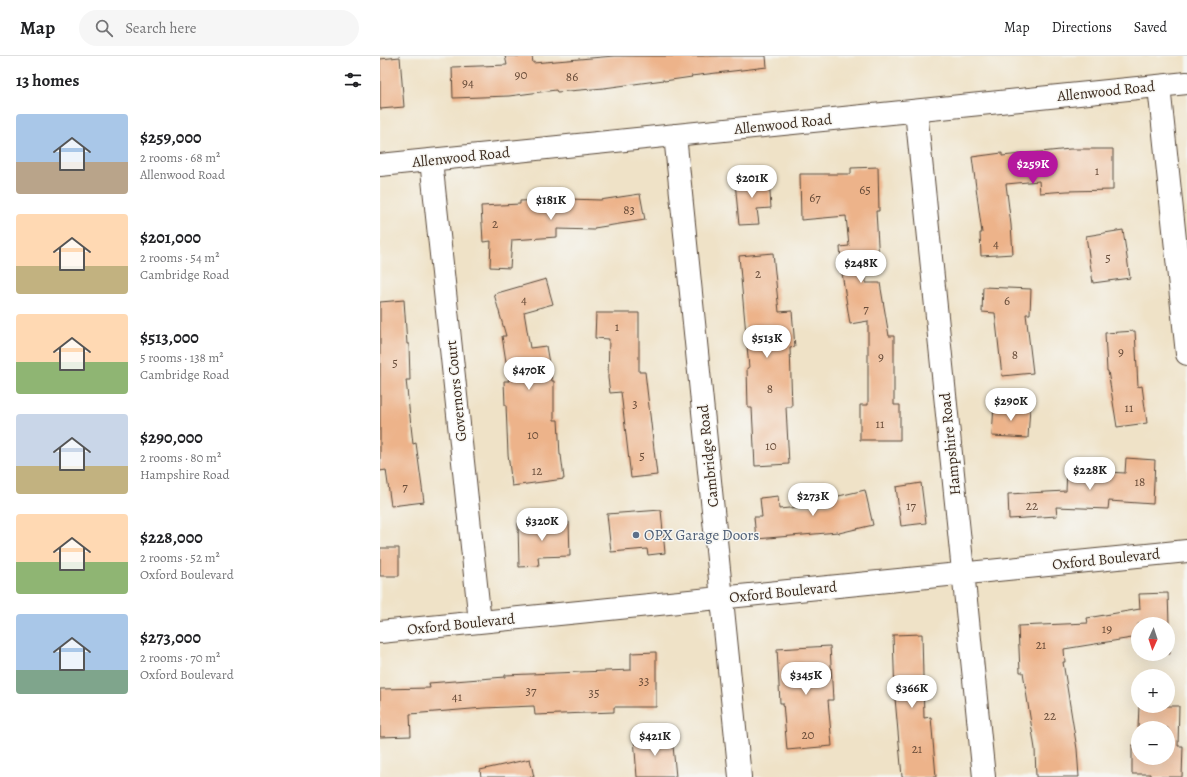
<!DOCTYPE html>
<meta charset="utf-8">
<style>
body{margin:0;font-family:Alegreya,serif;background:#f6f6f6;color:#202124;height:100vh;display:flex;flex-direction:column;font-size:15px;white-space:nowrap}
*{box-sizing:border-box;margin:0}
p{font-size:13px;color:#757577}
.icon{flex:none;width:22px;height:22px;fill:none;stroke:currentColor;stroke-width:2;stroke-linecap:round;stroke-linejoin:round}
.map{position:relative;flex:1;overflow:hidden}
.panel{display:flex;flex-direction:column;background:#fff;width:380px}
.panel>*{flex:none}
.needle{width:26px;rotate:183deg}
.tools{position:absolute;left:751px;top:561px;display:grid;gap:8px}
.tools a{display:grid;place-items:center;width:44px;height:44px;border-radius:50%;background:#fff;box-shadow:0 4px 16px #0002;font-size:20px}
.price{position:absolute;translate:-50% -34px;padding:0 9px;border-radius:14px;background:#fff;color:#222;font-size:13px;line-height:26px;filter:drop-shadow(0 1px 2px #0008)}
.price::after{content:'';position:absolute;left:50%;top:24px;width:12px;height:9px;margin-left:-6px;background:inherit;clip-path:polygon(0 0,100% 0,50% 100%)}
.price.current{background:#b5179e;color:#fff}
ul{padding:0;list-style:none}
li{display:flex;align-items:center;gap:12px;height:100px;padding:0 16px}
li span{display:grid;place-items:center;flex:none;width:112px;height:80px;border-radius:4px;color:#555}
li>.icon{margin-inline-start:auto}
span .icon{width:48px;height:48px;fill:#fffc;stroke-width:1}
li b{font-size:17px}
h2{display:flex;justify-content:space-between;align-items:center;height:48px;padding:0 16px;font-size:17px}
header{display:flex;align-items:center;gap:24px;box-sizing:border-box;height:56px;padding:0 20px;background:#fff;border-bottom:1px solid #e0e0e0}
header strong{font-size:19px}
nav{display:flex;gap:22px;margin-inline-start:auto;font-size:14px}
.search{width:280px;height:36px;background:#f6f6f6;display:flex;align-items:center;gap:10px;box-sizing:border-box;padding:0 14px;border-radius:22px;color:#757577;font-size:15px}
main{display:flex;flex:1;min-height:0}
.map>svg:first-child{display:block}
.building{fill:#edb38a}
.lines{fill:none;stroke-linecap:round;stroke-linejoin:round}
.minor-casing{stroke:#564637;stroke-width:24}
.minor{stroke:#fff;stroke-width:22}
.service-dot{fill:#5c6f8a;stroke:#f6f6f2;stroke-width:1.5}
.labels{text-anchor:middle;stroke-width:3;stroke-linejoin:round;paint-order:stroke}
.number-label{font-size:13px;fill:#684c39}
.street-label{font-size:15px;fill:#3b2a1e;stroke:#f6f6f2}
.service-label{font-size:15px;fill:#4e5e75;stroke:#f6f6f2;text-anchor:start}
</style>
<header>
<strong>Map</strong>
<div class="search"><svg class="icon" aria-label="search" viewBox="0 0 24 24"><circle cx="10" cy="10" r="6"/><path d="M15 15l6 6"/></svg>Search here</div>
<nav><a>Map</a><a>Directions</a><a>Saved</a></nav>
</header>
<main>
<section class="panel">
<h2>13 homes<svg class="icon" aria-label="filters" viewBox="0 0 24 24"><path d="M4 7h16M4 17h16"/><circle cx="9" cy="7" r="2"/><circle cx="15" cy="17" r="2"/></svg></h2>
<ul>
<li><span style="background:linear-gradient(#a9c7e8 60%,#b9a48a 0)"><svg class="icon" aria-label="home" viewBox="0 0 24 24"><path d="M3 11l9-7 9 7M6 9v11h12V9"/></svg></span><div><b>$259,000</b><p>2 rooms · 68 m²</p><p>Allenwood Road</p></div></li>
<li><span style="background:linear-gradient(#ffd9b3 65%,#c2b280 0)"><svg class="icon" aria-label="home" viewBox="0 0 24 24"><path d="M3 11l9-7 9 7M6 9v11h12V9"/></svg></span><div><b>$201,000</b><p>2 rooms · 54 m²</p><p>Cambridge Road</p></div></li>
<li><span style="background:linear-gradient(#ffd9b3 60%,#8fb573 0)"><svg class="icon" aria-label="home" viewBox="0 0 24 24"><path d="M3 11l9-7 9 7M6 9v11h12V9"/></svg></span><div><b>$513,000</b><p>5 rooms · 138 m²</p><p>Cambridge Road</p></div></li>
<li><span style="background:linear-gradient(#c9d6e8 65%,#c2b280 0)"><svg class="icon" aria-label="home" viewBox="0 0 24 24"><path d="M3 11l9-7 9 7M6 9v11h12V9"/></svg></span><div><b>$290,000</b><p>2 rooms · 80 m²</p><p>Hampshire Road</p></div></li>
<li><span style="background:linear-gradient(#ffd9b3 60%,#8fb573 0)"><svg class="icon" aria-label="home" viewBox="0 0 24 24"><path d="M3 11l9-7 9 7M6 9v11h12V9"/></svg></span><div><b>$228,000</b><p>2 rooms · 52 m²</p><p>Oxford Boulevard</p></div></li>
<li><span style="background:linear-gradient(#a9c7e8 70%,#7fa58c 0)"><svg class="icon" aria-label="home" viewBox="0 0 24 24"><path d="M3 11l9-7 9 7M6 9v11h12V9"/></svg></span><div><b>$273,000</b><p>2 rooms · 70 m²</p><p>Oxford Boulevard</p></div></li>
</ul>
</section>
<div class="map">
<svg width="807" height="721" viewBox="0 0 807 721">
<rect width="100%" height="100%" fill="#f6f6f2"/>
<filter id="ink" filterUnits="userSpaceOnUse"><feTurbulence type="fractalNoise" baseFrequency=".025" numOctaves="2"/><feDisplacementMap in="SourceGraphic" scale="8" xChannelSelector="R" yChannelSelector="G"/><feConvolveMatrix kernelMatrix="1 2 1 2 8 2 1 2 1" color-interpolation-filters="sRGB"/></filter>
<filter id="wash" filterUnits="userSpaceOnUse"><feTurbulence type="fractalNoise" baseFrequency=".012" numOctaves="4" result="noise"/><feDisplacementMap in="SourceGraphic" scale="16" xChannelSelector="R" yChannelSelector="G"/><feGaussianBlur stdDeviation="0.9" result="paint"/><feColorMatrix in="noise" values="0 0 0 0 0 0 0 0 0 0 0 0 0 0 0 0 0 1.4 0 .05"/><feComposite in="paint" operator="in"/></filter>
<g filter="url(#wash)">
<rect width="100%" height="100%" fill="#efe2c7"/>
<g id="blocks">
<path class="building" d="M 125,0 L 152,0 L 153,7 L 234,0 L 386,0 L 387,11 L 311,20 L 312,21 L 284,25 L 284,24 L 224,32 L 177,36 L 176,34 L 129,40 L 73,42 L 72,11 L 127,9 Z
M 20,1 L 24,51 L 0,53 L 0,3 Z
M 690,93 L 733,93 L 733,134 L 687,135 L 660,137 L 659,125 L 626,128 L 631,169 L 633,198 L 601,200 L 600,177 L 602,177 L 592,101 L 622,97 L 622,100 Z
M 498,111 L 499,155 L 496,155 L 499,205 L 486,206 L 486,227 L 500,227 L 509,280 L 514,280 L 514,349 L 520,349 L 520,384 L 480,384 L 480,349 L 488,349 L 488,265 L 470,268 L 462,217 L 460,191 L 469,190 L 466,160 L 421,164 L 420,118 L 471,118 L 471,112 Z
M 389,122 L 391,152 L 377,153 L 379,168 L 359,169 L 355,125 Z
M 260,138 L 265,164 L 214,172 L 214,174 L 177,173 L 177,181 L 132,184 L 130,212 L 110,211 L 111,185 L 103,186 L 101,150 L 140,148 L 140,145 L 188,143 L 220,144 Z
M 743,174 L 750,222 L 713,227 L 706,180 Z
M 393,197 L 399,256 L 412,255 L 415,291 L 410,292 L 412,351 L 406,351 L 409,408 L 375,410 L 372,352 L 368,352 L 367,312 L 369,312 L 359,200 Z
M 166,223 L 173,248 L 144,256 L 150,292 L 166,290 L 172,325 L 174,325 L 174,364 L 178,364 L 180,399 L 181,399 L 184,423 L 132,430 L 128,398 L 126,349 L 125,349 L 124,325 L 129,325 L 122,280 L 126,280 L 114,238 Z
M 603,231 L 651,233 L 650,258 L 646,258 L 653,317 L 622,320 L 615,257 L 602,256 Z
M 24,244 L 27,288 L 29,288 L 30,324 L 26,324 L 33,388 L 36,387 L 44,446 L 11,450 L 6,414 L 0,415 L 0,246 Z
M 216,257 L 259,257 L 259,316 L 265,316 L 277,419 L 251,422 L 241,336 L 230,337 L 228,322 L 229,283 L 215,282 Z
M 755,275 L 758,331 L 762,330 L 767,367 L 737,371 L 728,315 L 727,315 L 725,277 Z
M 614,349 L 650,351 L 648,382 L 612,380 Z
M 746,402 L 775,404 L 773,448 L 729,445 L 728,453 L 676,451 L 677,460 L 629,463 L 628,438 L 686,435 L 687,414 L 745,417 Z
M 541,427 L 546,467 L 521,470 L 516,431 Z
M 485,434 L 493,469 L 459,477 L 458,476 L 376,483 L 374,461 L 382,461 L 380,442 L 398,440 L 399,453 L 452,448 L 450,442 Z
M 281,454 L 285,497 L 268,499 L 267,493 L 231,496 L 227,458 Z
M 189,466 L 190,500 L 158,501 L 159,510 L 139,511 L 138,467 Z
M 0,492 L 19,492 L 19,520 L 0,520 Z
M 788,537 L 790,598 L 788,598 L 788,568 L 758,568 L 758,581 L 684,593 L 685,606 L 683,606 L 697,693 L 699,721 L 656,721 L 655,693 L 643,616 L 640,616 L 638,570 L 708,567 L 707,562 L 760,553 L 759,538 Z
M 542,578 L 544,662 L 551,661 L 556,721 L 522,721 L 515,642 L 513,579 Z
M 450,590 L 453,644 L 448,644 L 452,690 L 407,694 L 403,647 L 400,647 L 397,593 Z
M 276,596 L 276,651 L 234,651 L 234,656 L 155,659 L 154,650 L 104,652 L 30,658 L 31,680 L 0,681 L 0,633 L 50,632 L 49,627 L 125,621 L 125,619 L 251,614 L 251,597 Z
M 759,650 L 799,650 L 798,690 L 803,690 L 802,721 L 770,721 L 770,718 L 752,718 L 752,689 L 758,690 L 758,682 L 758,702 L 788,702 L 788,672 L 758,672 Z
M 292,679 L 296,721 L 257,721 L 254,682 Z
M 150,703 L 154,721 L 101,721 L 100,714 Z"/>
</g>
</g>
<g filter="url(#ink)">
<use href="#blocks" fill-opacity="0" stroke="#564637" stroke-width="1"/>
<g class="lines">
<defs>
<path id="minor" d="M 779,30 L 807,298
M 536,55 L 604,721
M 295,79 L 360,721
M 51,104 L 100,566
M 0,109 L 807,27
M 0,576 L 807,495"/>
</defs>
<use href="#minor" class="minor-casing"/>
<use href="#minor" class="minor"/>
</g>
</g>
<circle class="service-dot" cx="256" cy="479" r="4"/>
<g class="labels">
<g class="number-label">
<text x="141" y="23">90</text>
<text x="192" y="25">86</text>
<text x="88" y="31">94</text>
<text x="717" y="119">1</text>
<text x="485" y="138">65</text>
<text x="435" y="146">67</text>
<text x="249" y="158">83</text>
<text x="115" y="172">2</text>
<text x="616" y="192">4</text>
<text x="728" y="206">5</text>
<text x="378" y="222">2</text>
<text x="144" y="248">4</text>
<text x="627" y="249">6</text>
<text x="486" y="257">7</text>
<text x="237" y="275">1</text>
<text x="741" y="300">9</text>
<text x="635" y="303">8</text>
<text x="501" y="305">9</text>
<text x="15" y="311">5</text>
<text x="390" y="337">8</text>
<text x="255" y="352">3</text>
<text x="749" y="356">11</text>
<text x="500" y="372">11</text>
<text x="153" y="383">10</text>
<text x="391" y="394">10</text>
<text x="262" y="404">5</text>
<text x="157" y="419">12</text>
<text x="760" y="430">18</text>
<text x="25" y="435">7</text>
<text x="531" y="454">17</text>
<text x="652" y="454">22</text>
<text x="727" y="577">19</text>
<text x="661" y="593">21</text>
<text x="264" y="629">33</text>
<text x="151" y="639">37</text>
<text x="214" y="641">35</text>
<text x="77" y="645">41</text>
<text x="670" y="664">22</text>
<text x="428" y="683">20</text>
<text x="537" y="697">21</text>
</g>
<g class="street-label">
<text transform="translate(726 35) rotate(-6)" y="5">Allenwood Road</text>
<text transform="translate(403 68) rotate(-6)" y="5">Allenwood Road</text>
<text transform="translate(81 101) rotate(-6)" y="5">Allenwood Road</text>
<text transform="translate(76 335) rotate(-96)" y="5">Governors Court</text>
<text transform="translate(570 388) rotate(-96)" y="5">Hampshire Road</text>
<text transform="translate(328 400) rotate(-96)" y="5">Cambridge Road</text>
<text transform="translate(726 503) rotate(-6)" y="5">Oxford Boulevard</text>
<text transform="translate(403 536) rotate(-6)" y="5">Oxford Boulevard</text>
<text transform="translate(81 568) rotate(-6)" y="5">Oxford Boulevard</text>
</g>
<g class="service-label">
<text x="264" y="484">OPX Garage Doors</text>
</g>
</g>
</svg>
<div class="tools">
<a><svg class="needle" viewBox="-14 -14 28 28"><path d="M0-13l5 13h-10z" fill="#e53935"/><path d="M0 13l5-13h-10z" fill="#757577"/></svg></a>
<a>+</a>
<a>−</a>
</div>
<b class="price current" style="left:653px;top:129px">$259K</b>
<b class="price" style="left:372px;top:143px">$201K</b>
<b class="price" style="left:171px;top:165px">$181K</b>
<b class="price" style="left:481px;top:228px">$248K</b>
<b class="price" style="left:387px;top:303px">$513K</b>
<b class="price" style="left:149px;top:335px">$470K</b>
<b class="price" style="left:631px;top:366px">$290K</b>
<b class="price" style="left:710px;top:435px">$228K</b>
<b class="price" style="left:433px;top:461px">$273K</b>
<b class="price" style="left:162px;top:486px">$320K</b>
<b class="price" style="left:426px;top:640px">$345K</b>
<b class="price" style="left:532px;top:653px">$366K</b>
<b class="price" style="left:275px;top:701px">$421K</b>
</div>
</main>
